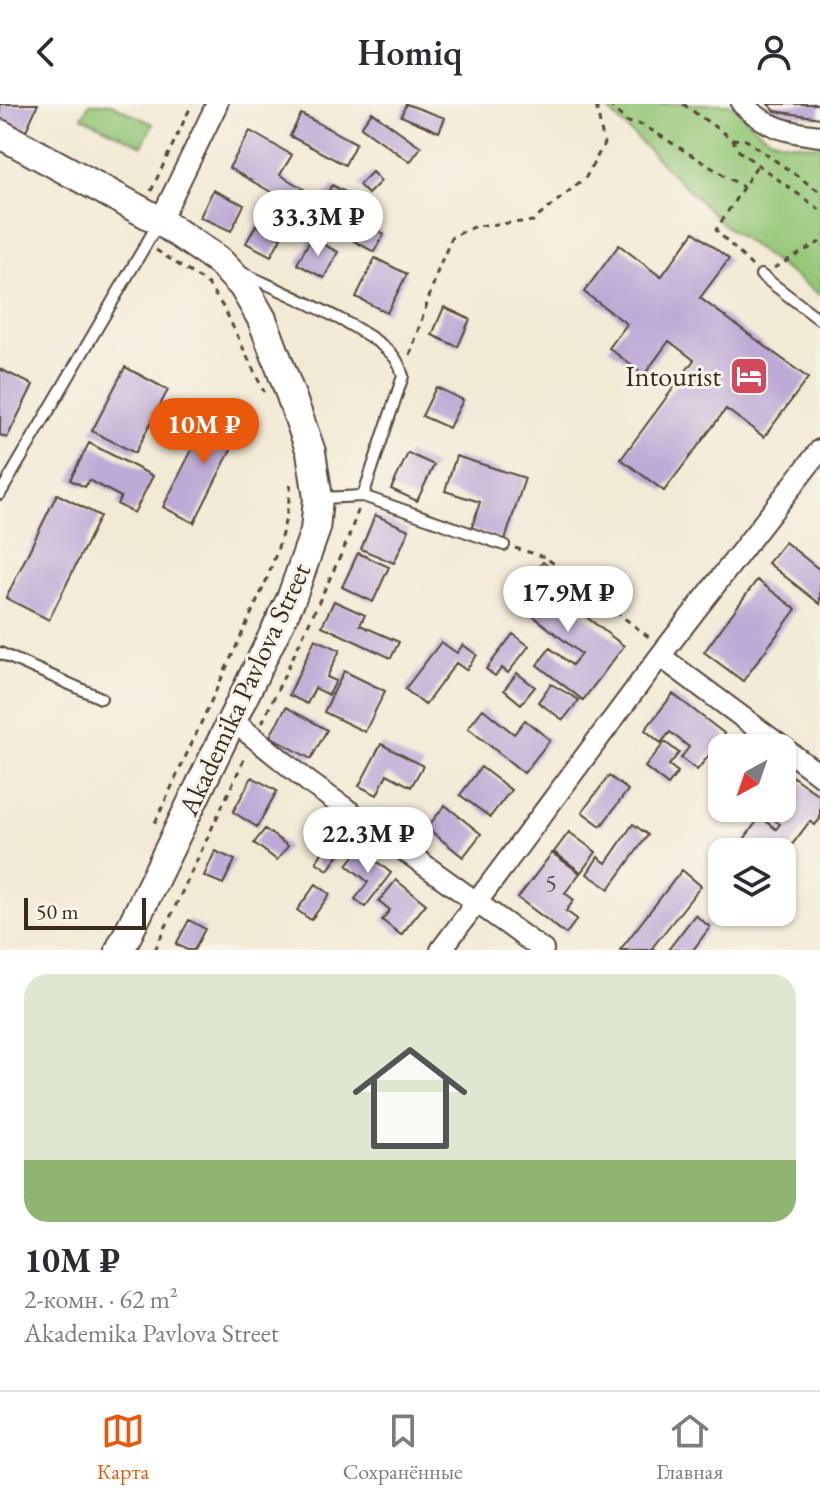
<!DOCTYPE html>
<html lang="ru">
<meta charset="utf-8">
<style>
body{margin:0;font-family:"EB Garamond",serif;background:#f7f7f7;color:#2b2b33;height:100vh;display:flex;flex-direction:column;font-size:30px;white-space:nowrap}
*{box-sizing:border-box;margin:0}
p{font-size:26px;color:#7c7c81}
.icon{flex:none;width:44px;height:44px;fill:none;stroke:currentColor;stroke-width:2;stroke-linecap:round;stroke-linejoin:round}
.map{position:relative;height:846px;overflow:hidden}
.side{display:flex;flex-direction:column;background:#fff;flex:1}
.side>*{flex:none}
.needle{width:52px;rotate:220deg}
.tools{position:absolute;left:708px;top:630px;display:grid;gap:16px}
.tools a{display:grid;place-items:center;width:88px;height:88px;border-radius:16px;background:#fff;box-shadow:0 2px 6px #0004;font-size:40px}
.scale{position:absolute;left:24px;bottom:20px;width:122px;box-sizing:border-box;padding-left:8px;border:4px solid #3b2a1e;border-top:0;font-size:22px;line-height:28px;white-space:nowrap;color:#3b2a1e;-webkit-text-stroke:6px #f7f3e8;paint-order:stroke}
.price{position:absolute;translate:-50% -68px;padding:0 18px;border-radius:28px;background:#fff;color:#222;font-size:26px;line-height:52px;filter:drop-shadow(0 2px 4px #0008)}
.price::after{content:'';position:absolute;left:50%;top:48px;width:24px;height:18px;margin-left:-12px;background:inherit;clip-path:polygon(0 0,100% 0,50% 100%)}
.price.on{background:#ea580c;color:#fff}
ul{padding:0;list-style:none}
li{display:grid;align-content:center;gap:16px;height:424px;padding:0 24px}
li span{display:grid;place-items:center;height:248px;border-radius:24px;color:#555}
li>.icon{margin-inline-start:auto}
span .icon{width:144px;height:144px;fill:#fffc;stroke-width:1}
li b{font-size:34px}
header{display:flex;justify-content:space-between;align-items:center;height:104px;padding:0 24px;background:#fff;font-size:36px;font-weight:600}
.tabs{display:flex;justify-content:space-around;align-items:center;height:112px;border-top:2px solid #e1e1e2;background:#fff;font-size:22px;color:#7c7c81}
.tabs a{display:grid;justify-items:center;gap:4px}
.tabs .on{color:#ea580c}
.map>svg:first-child{display:block}
.green{fill:#94c777;stroke:#68784a;stroke-width:2}
.building{fill:#bdaad6}
.lines{fill:none;stroke-linecap:round;stroke-linejoin:round}
.lane-casing{stroke:#564739;stroke-width:14}
.street-casing{stroke:#564739;stroke-width:24}
.secondary-casing{stroke:#564739;stroke-width:32}
.path{stroke:#564739;stroke-width:3;stroke-dasharray:6 6;stroke-linecap:butt}
.lane{stroke:#fff;stroke-width:10}
.street{stroke:#fff;stroke-width:20}
.secondary{stroke:#fff;stroke-width:28}
.labels{text-anchor:middle;stroke-width:6;stroke-linejoin:round;paint-order:stroke}
.number-label{font-size:24px;fill:#5c4a4c}
.poi-label{font-size:28px;fill:#3b2a1e;stroke:#f7f3e8;text-anchor:end}
.street-label{font-size:28px;fill:#3b2a1e;stroke:#f7f3e8}
</style>
<header><svg class="icon" aria-label="back" viewBox="0 0 24 24"><path d="M15 5l-7 7 7 7"/></svg>Homiq<svg class="icon" aria-label="person" viewBox="0 0 24 24"><circle cx="12" cy="8" r="4"/><path d="M4 21q1-7 8-7t8 7"/></svg></header>
<div class="map">
<svg width="820" height="846" viewBox="0 0 820 846">
<rect width="100%" height="100%" fill="#f7f3e8"/>
<filter id="ink" filterUnits="userSpaceOnUse"><feTurbulence type="fractalNoise" baseFrequency=".0125" numOctaves="2"/><feDisplacementMap in="SourceGraphic" scale="16" xChannelSelector="R" yChannelSelector="G"/><feConvolveMatrix kernelMatrix="1 2 1 2 8 2 1 2 1" color-interpolation-filters="sRGB"/></filter>
<filter id="wash" filterUnits="userSpaceOnUse"><feTurbulence type="fractalNoise" baseFrequency=".006" numOctaves="4" result="noise"/><feDisplacementMap in="SourceGraphic" scale="32" xChannelSelector="R" yChannelSelector="G"/><feGaussianBlur stdDeviation="1.8" result="paint"/><feColorMatrix in="noise" values="0 0 0 0 0 0 0 0 0 0 0 0 0 0 0 0 0 1.4 0 .05"/><feComposite in="paint" operator="in"/></filter>
<g filter="url(#wash)">
<rect width="100%" height="100%" fill="#f2ead5"/>
<path class="green" d="M 89,0 L 111,0 L 153,20 L 142,42 L 82,13 Z
M 602,0 L 733,0 C 767,39 770,37 820,42 L 820,191 L 725,122 Z"/>
<g id="blocks">
<path class="building" d="M 0,0 L 38,0 L 25,29 L 0,17 Z
M 406,0 L 445,14 L 439,28 L 401,12 Z
M 768,0 L 820,0 L 820,14 L 775,7 Z
M 372,8 L 421,43 L 410,58 L 361,23 Z
M 301,10 L 356,39 L 345,61 L 290,32 Z
M 250,27 L 292,51 L 280,71 L 304,85 L 294,101 L 229,64 Z
M 372,68 L 381,77 L 368,90 L 359,81 Z
M 332,81 L 352,92 L 335,125 L 314,114 Z
M 213,86 L 244,101 L 231,127 L 200,113 Z
M 364,118 L 384,130 L 374,148 L 354,137 Z
M 256,121 L 281,134 L 271,152 L 246,139 Z
M 694,128 L 729,155 L 700,194 L 808,274 L 764,333 L 726,305 L 664,387 L 621,355 L 694,256 L 669,237 L 644,271 L 609,244 L 627,220 L 584,188 L 619,141 L 661,173 Z
M 311,134 L 338,148 L 324,174 L 297,160 Z
M 375,154 L 407,170 L 387,209 L 356,193 Z
M 444,203 L 470,215 L 458,243 L 432,231 Z
M 125,263 L 168,286 L 135,349 L 92,327 Z
M 0,265 L 33,281 L 7,334 L 0,331 Z
M 436,283 L 463,296 L 449,324 L 422,312 Z
M 213,304 L 244,320 L 194,419 L 163,403 Z
M 89,339 L 153,372 L 134,409 L 117,400 L 121,393 L 89,376 L 85,383 L 70,376 Z
M 408,349 L 434,361 L 417,397 L 391,385 Z
M 456,352 L 525,374 L 505,436 L 471,426 L 480,398 L 445,387 Z
M 57,390 L 100,412 L 49,516 L 6,494 Z
M 375,411 L 409,426 L 394,459 L 361,445 Z
M 785,438 L 820,466 L 820,500 L 768,459 Z
M 358,449 L 389,463 L 373,498 L 342,483 Z
M 543,458 L 565,476 L 555,489 L 624,542 L 583,596 L 537,561 L 550,544 L 572,561 L 581,550 L 513,496 Z
M 757,476 L 796,505 L 743,577 L 704,548 Z
M 334,497 L 365,511 L 360,521 L 399,538 L 391,554 L 322,522 Z
M 513,530 L 529,542 L 508,569 L 502,564 L 495,572 L 486,565 Z
M 315,535 L 340,546 L 327,573 L 336,577 L 329,591 L 315,584 L 307,600 L 289,591 Z
M 441,538 L 457,549 L 463,541 L 477,551 L 466,566 L 456,559 L 425,601 L 405,585 Z
M 344,567 L 385,587 L 365,628 L 324,608 Z
M 517,569 L 535,583 L 521,600 L 504,586 Z
M 551,580 L 579,596 L 563,616 L 538,598 Z
M 673,590 L 725,630 L 723,633 L 736,642 L 742,634 L 752,642 L 750,644 L 722,644 L 722,664 L 715,658 L 721,650 L 714,645 L 697,666 L 681,654 L 689,643 L 670,628 L 661,639 L 645,626 Z
M 286,603 L 327,626 L 311,655 L 270,632 Z
M 483,605 L 514,630 L 525,616 L 550,636 L 524,669 L 468,624 Z
M 665,638 L 679,649 L 669,661 L 678,668 L 668,681 L 645,663 Z
M 381,640 L 423,662 L 411,683 L 387,670 L 377,691 L 359,682 Z
M 481,663 L 511,686 L 490,713 L 460,691 Z
M 782,665 L 820,692 L 820,715 L 815,721 L 810,717 L 785,750 L 769,738 L 764,745 L 768,748 L 735,748 L 760,713 L 776,725 L 780,720 L 768,712 L 773,704 L 782,704 Z
M 609,672 L 628,686 L 601,722 L 582,708 Z
M 252,673 L 277,687 L 257,723 L 233,708 Z
M 445,701 L 481,730 L 463,753 L 427,724 Z
M 633,720 L 648,731 L 609,785 L 587,770 L 598,753 L 606,759 Z
M 265,725 L 288,742 L 277,756 L 254,739 Z
M 569,728 L 596,748 L 581,768 L 554,748 Z
M 330,737 L 342,745 L 328,766 L 316,758 Z
M 360,744 L 391,769 L 365,803 L 355,795 L 368,778 L 347,761 Z
M 215,747 L 235,756 L 223,780 L 204,772 Z
M 552,749 L 580,769 L 565,789 L 574,796 L 566,807 L 577,815 L 566,830 L 518,794 Z
M 682,766 L 701,782 L 652,844 L 655,846 L 620,846 Z
M 396,776 L 426,800 L 401,831 L 382,816 L 390,806 L 379,797 Z
M 316,780 L 330,790 L 311,816 L 297,806 Z
M 695,811 L 710,823 L 693,846 L 668,846 Z
M 189,816 L 205,825 L 194,846 L 187,846 L 176,840 Z"/>
</g>
</g>
<g filter="url(#ink)">
<use href="#blocks" fill-opacity="0" stroke="#564739" stroke-width="2"/>
<g class="lines">
<defs>
<path id="lane" d="M 243,169 C 278,186 375,226 395,254 C 399,259 401,266 403,272 L 363,392
M 761,171 L 820,216
M 0,390 L 159,118
M 322,394 L 363,392 L 504,441
M 0,549 L 101,594"/>
<path id="street" d="M 742,0 C 768,24 786,28 820,32
M 160,117 L 217,0
M 660,552 L 820,671
M 232,616 L 310,679 L 543,846
M 441,846 L 660,552 L 820,346"/>
<path id="secondary" d="M 0,30 L 160,117 L 218,156 L 243,182 L 262,215 L 290,289 L 311,348 L 318,394 L 315,427 L 291,495 L 120,846"/>
</defs>
<use href="#lane" class="lane-casing"/>
<use href="#street" class="street-casing"/>
<use href="#secondary" class="secondary-casing"/>
<path class="path" d="M 609,0 L 627,18 L 643,21 L 743,83
M 683,0 L 732,35 L 739,47 L 820,106
M 732,35 L 746,36 L 820,88
M 151,87 L 192,0
M 156,146 L 208,180 L 225,206 L 264,288
M 752,162 L 716,126 L 758,60
M 774,164 L 820,138
M 410,251 L 439,163 L 452,133 L 476,122 L 533,117 L 586,73 L 604,40 L 596,0
M 515,444 L 545,453 L 650,534
M 262,619 L 346,440 L 359,404
M 155,719 L 264,482 C 278,447 289,413 291,375
M 155,846 L 246,651"/>
<use href="#lane" class="lane"/>
<use href="#street" class="street"/>
<use href="#secondary" class="secondary"/>
</g>
</g>
<defs>
<symbol id="hotel-square" viewBox="-11 -11 22 22"><rect x="-9" y="-9" width="18" height="18" rx="4" fill="#d1495b" stroke="#f7f3e8"/><path d="M-6-4.5h1.5V1H6V5H4.5V3h-9V5H-6ZM-4 0a1.8 1.8 0 1 1 3.6 0ZM.5 0V-2.5h3Q6-2.5 6 0Z" fill="#fff"/></symbol>
</defs>
<g fill-rule="evenodd">
<use href="#hotel-square" x="727" y="250" width="44" height="44"/>
</g>
<g class="labels">
<g class="number-label">
<text x="551" y="787">5</text>
</g>
<g class="poi-label">
<text x="721" y="282">Intourist</text>
</g>
<g class="street-label">
<text transform="translate(244 585) rotate(-65)" y="10">Akademika Pavlova Street</text>
</g>
</g>
</svg>
<div class="tools">
<a><svg class="needle" viewBox="-14 -14 28 28"><path d="M0-13l5 13h-10z" fill="#e53935"/><path d="M0 13l5-13h-10z" fill="#7c7c81"/></svg></a>
<a><svg class="icon" aria-label="layers" viewBox="0 0 24 24"><path d="M12 4l9 5-9 5-9-5zM3 14l9 5 9-5"/></svg></a>
</div>
<div class="scale">50 m</div>
<b class="price" style="left:318px;top:154px">33.3M ₽</b>
<b class="price on" style="left:204px;top:362px">10M ₽</b>
<b class="price" style="left:568px;top:530px">17.9M ₽</b>
<b class="price" style="left:368px;top:771px">22.3M ₽</b>
</div>
<section class="side">
<ul>
<li><span style="background:linear-gradient(#dfe7d0 75%,#8fb573 0)"><svg class="icon" aria-label="home" viewBox="0 0 24 24"><path d="M3 11l9-7 9 7M6 9v11h12V9"/></svg></span><div><b>10M ₽</b><p>2-комн. · 62 m²</p><p>Akademika Pavlova Street</p></div></li>
</ul>
</section>
<nav class="tabs">
<a class="on"><svg class="icon" aria-label="map" viewBox="0 0 24 24"><path d="M3 6l6-2 6 2 6-2v14l-6 2-6-2-6 2zM9 4v14M15 6v14"/></svg>Карта</a>
<a><svg class="icon" aria-label="saved" viewBox="0 0 24 24"><path d="M7 4h10v16l-5-4-5 4z"/></svg>Сохранённые</a>
<a><svg class="icon" aria-label="home" viewBox="0 0 24 24"><path d="M3 11l9-7 9 7M6 9v11h12V9"/></svg>Главная</a>
</nav>
